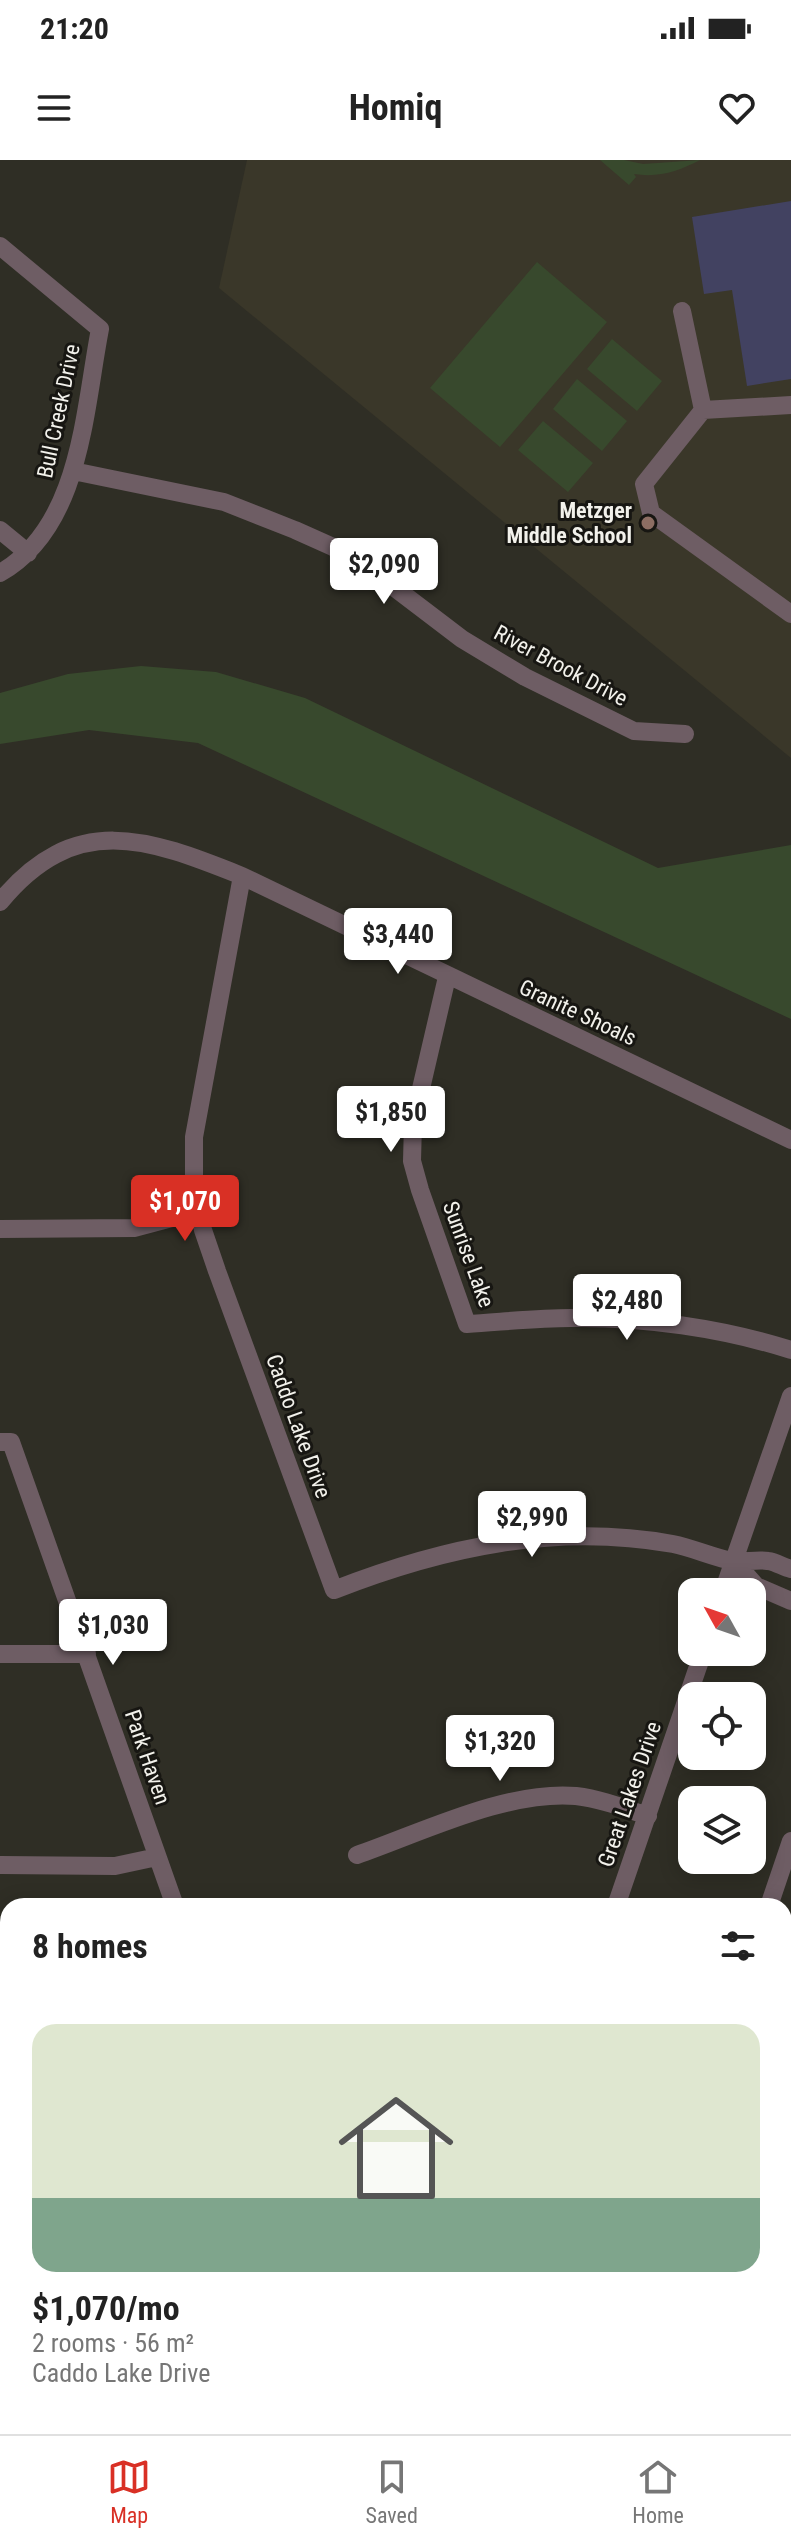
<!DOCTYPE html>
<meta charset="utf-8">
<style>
body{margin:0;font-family:"Roboto Condensed",sans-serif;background:#f2f2f2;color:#222;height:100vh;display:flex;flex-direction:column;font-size:30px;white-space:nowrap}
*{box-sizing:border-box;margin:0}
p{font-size:26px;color:#767676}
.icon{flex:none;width:44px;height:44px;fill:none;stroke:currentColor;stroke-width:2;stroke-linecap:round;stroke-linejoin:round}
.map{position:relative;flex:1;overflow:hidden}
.panel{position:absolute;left:0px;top:1738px;width:792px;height:536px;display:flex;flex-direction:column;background:#fff;border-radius:24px 24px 0 0;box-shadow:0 4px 20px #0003}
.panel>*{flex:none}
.needle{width:52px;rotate:310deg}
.controls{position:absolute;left:678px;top:1418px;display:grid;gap:16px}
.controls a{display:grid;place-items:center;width:88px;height:88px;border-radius:16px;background:#fff;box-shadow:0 4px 20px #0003;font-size:40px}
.price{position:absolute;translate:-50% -68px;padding:0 18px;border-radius:8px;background:#fff;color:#222;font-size:26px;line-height:52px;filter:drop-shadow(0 2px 4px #0008)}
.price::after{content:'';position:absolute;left:50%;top:48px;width:24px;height:18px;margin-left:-12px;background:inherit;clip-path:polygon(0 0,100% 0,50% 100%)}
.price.active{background:#d93025;color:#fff}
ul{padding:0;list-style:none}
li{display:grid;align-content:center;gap:16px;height:424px;padding:0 32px}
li+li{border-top:2px solid #e0e0e0}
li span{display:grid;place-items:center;height:248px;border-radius:24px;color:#555}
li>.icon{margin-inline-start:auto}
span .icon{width:144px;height:144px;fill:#fffc;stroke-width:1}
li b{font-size:34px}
h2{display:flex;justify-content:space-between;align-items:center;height:96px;padding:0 32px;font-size:34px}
.status{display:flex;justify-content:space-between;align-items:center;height:56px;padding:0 40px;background:#fff;direction:ltr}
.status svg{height:22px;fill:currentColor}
header{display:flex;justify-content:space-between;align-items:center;height:104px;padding:0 32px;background:#fff;font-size:36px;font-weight:700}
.tabs{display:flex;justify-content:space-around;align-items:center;height:112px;border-top:2px solid #e0e0e0;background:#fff;font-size:22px;color:#767676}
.tabs a{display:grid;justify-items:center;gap:4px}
.tabs .active{color:#d93025}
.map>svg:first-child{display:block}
.built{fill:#3a3729}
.green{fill:#38492d}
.building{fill:#424261}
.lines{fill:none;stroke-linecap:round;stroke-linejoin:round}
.minor{stroke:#6e5d64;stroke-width:18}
.education-dot{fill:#8d6e63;stroke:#171612;stroke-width:3}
.labels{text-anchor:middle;stroke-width:6;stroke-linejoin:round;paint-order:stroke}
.street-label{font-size:22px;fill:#f2f1eb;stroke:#171612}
.poi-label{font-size:22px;font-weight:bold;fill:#f2f1eb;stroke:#171612;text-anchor:end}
</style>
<div class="status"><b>21:20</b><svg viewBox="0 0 49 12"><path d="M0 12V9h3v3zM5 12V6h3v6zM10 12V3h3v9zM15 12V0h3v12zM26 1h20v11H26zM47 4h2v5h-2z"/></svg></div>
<header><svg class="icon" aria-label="menu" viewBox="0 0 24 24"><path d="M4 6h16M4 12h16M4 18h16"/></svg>Homiq<svg class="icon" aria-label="heart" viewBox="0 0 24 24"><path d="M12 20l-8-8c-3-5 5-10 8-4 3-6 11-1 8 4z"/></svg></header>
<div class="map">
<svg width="791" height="2274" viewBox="0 0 791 2274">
<rect width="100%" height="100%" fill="#2f2e25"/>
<path class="built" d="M 247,0 L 791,0 L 791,598 L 219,128 Z"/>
<path class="green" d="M 600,0 L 624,0 L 643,4 L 700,0 C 679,11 659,18 634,14 L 636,17 L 629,25 Z
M 537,102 L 607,162 L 500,287 L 430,228 Z
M 612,179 L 662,221 L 637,251 L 587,209 Z
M 577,219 L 627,261 L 602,291 L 553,249 Z
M 543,261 L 593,303 L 568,332 L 518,290 Z
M 141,506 L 216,512 L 305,538 L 658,708 L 791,685 L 791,859 L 198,583 L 89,570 L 0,584 L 0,533 L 68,514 Z"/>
<path class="building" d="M 791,41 L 791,219 L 747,226 L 732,130 L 704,134 L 692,57 Z"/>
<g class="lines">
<path class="minor" d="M 0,86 L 100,169 C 84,251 81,367 0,413
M 682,151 L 703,250
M 791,245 L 703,250 L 644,324 L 651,353 L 791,454
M 73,311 L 224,342 L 295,370 L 333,387 L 374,412 L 462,479 L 525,517 L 634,571 L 685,574
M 0,370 L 28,393
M 242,716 L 194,977 L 194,1028 L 203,1070 L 217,1111 L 334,1430 C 444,1387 555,1363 673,1384 C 693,1388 712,1397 732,1401 C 743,1403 756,1399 768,1401 C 776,1402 783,1407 791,1409
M 0,742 C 75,651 147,678 242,716 L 791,980
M 447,817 L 413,963 L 412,1001 L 420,1030 L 467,1164 C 501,1162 537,1158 571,1158 C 643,1157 722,1168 791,1190
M 0,1069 L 134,1068 L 198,1051
M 0,1282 L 11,1282 L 175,1746
M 734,1401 L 756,1426 L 791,1441
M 723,1432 L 791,1236
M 0,1494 L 87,1494
M 357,1695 C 423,1672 507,1630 576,1636 C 601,1639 624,1648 648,1656
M 0,1705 L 115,1706 L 157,1697
M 616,1746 L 703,1492
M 769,1746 L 791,1681
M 0,1920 L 8,1920
M 0,2127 L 8,2127
M 135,2266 L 138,2274
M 175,2274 L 195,2266
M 562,2274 L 566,2266"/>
</g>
<circle class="education-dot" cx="648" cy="363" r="8"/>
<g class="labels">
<g class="street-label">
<text transform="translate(58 251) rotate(-78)" y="8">Bull Creek Drive</text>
<text transform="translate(561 505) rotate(28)" y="8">River Brook Drive</text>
<text transform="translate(578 852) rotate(25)" y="8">Granite Shoals</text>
<text transform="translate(469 1094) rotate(70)" y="8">Sunrise Lake</text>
<text transform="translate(299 1266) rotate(70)" y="8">Caddo Lake Drive</text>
<text transform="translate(148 1597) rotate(71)" y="8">Park Haven</text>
<text transform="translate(629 1634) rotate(-71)" y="8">Great Lakes Drive</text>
</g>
<g class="poi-label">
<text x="632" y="358">Metzger<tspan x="632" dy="25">Middle School</tspan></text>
</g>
</g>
</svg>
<div class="controls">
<a><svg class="needle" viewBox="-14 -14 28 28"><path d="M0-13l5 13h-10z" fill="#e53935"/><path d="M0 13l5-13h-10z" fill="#767676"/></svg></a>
<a><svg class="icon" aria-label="locate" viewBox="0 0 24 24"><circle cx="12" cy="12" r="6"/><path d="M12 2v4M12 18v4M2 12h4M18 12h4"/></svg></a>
<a><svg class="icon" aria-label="layers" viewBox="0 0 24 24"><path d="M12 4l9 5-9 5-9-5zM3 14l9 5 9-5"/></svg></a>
</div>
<b class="price" style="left:384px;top:446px">$2,090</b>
<b class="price" style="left:398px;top:816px">$3,440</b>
<b class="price" style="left:391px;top:994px">$1,850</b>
<b class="price active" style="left:185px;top:1083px">$1,070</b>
<b class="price" style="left:627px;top:1182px">$2,480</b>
<b class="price" style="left:532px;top:1399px">$2,990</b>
<b class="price" style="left:113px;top:1507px">$1,030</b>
<b class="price" style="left:500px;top:1623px">$1,320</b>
<section class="panel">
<h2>8 homes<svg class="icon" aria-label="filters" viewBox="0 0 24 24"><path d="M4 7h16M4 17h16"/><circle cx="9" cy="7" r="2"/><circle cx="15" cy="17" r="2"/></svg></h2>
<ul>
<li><span style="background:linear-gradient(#dfe7d0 70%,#7fa58c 0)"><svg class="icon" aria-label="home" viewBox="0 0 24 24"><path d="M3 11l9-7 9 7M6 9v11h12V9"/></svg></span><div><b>$1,070/mo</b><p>2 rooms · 56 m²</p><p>Caddo Lake Drive</p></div></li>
</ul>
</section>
</div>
<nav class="tabs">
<a class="active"><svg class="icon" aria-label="map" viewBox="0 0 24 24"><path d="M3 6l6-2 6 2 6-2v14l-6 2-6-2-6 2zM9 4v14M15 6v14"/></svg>Map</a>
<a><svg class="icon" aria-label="saved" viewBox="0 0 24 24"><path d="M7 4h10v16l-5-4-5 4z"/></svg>Saved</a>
<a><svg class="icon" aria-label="home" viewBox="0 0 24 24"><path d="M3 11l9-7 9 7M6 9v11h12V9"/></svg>Home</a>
</nav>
